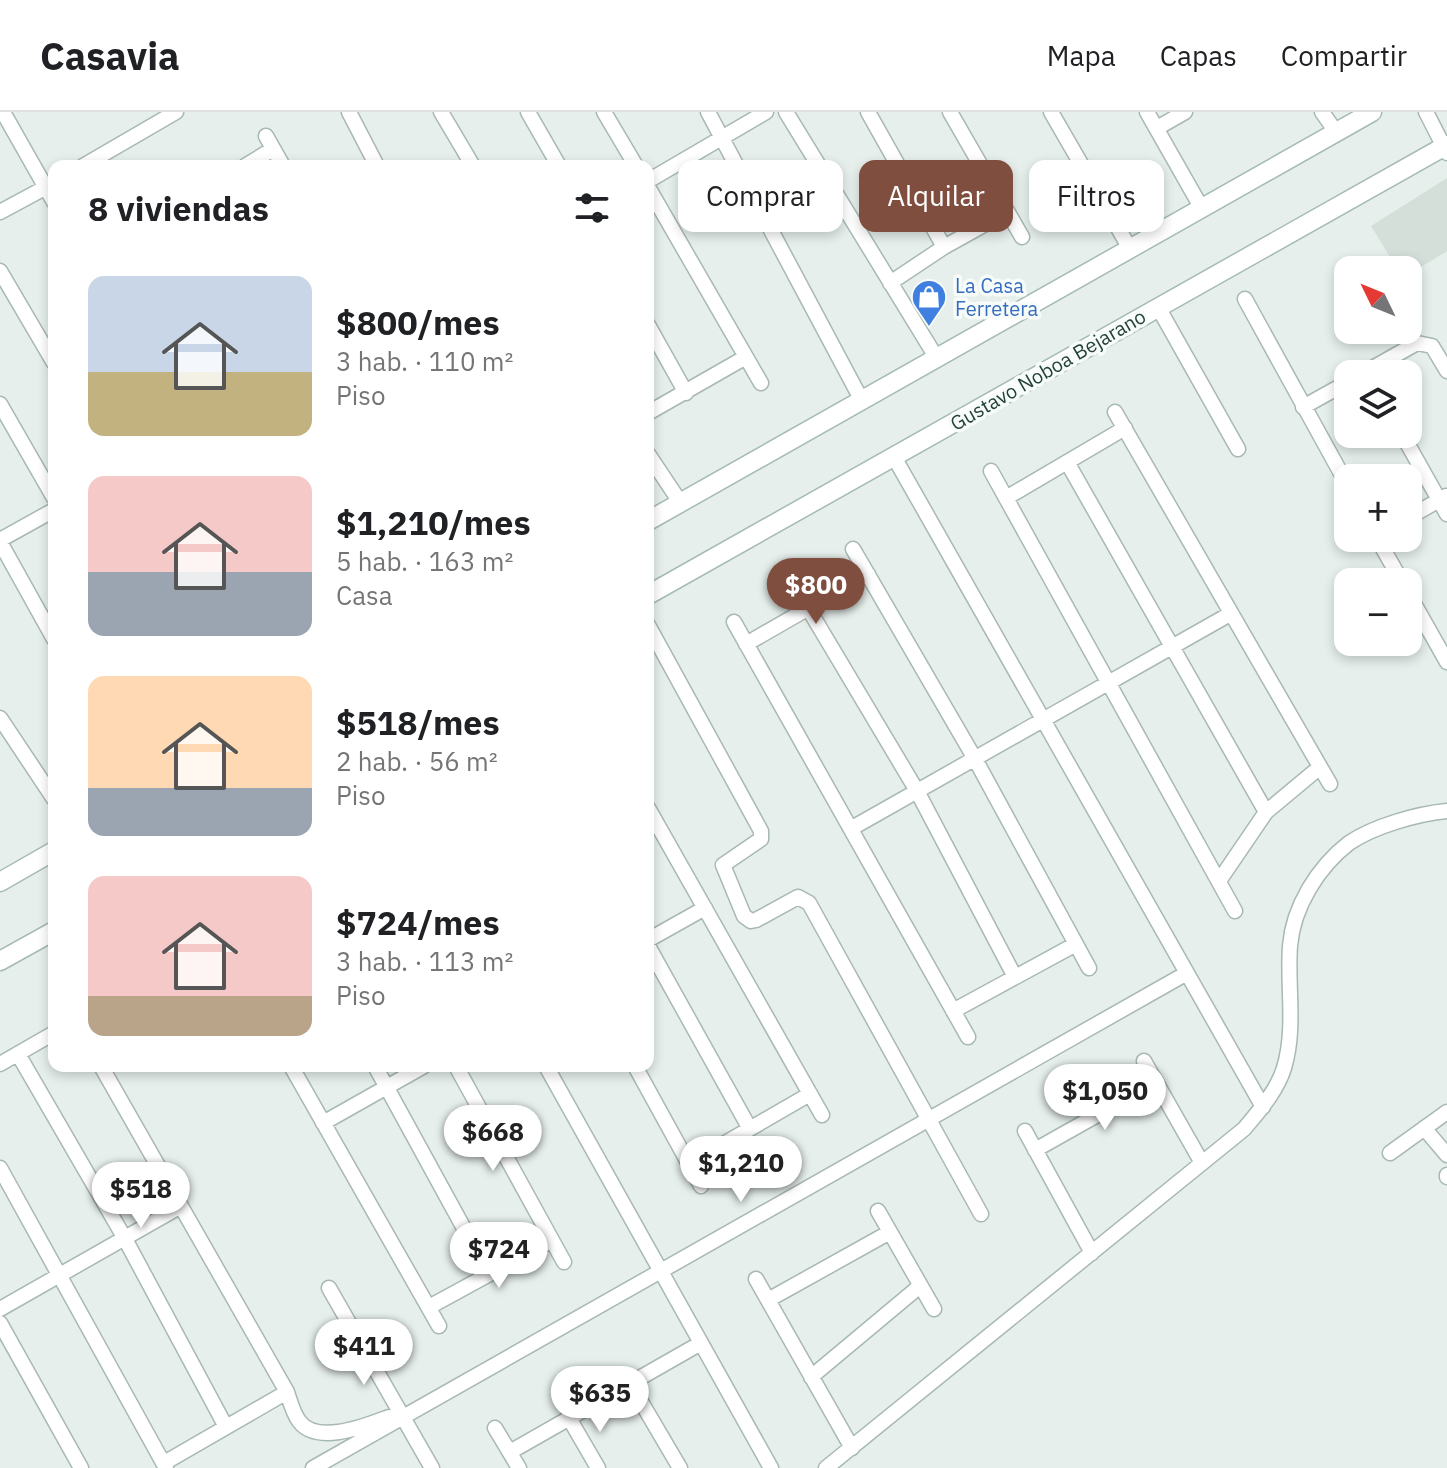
<!DOCTYPE html>
<html lang="es">
<meta charset="utf-8">
<style>
body{margin:0;font-family:"IBM Plex Sans",sans-serif;background:#f2f2f2;color:#202124;height:100vh;display:flex;flex-direction:column;font-size:30px;white-space:nowrap}
*{box-sizing:border-box;margin:0}
p{font-size:26px;color:#757577}
.icon{flex:none;width:44px;height:44px;fill:none;stroke:currentColor;stroke-width:2;stroke-linecap:round;stroke-linejoin:round}
.map{position:relative;flex:1;overflow:hidden}
.panel{position:absolute;left:48px;top:48px;width:606px;height:912px;display:flex;flex-direction:column;background:#fff;border-radius:16px;box-shadow:0 4px 12px #0003}
.panel>*{flex:none}
.banner{position:absolute;left:678px;top:48px;width:648px;height:72px;display:flex;gap:16px}
.needle{width:52px;rotate:313deg}
.fabs{position:absolute;left:1334px;top:144px;display:grid;gap:16px}
.fabs a{display:grid;place-items:center;width:88px;height:88px;border-radius:16px;background:#fff;box-shadow:0 4px 12px #0003;font-size:40px}
.price{position:absolute;translate:-50% -68px;padding:0 18px;border-radius:28px;background:#fff;color:#222;font-size:26px;line-height:52px;filter:drop-shadow(0 2px 4px #0008)}
.price::after{content:'';position:absolute;left:50%;top:48px;width:24px;height:18px;margin-left:-12px;background:inherit;clip-path:polygon(0 0,100% 0,50% 100%)}
.price.active{background:#7f4e3f;color:#fff}
ul{padding:0;list-style:none}
li{display:flex;align-items:center;gap:24px;height:200px;padding:0 40px}
li span{display:grid;place-items:center;flex:none;width:224px;height:160px;border-radius:16px;color:#555}
li>.icon{margin-inline-start:auto}
span .icon{width:96px;height:96px;fill:#fffc;stroke-width:1}
li b{font-size:34px}
h2{display:flex;justify-content:space-between;align-items:center;height:96px;padding:0 40px;font-size:34px}
.tag{padding:0 28px;border-radius:16px;background:#fff;box-shadow:0 4px 12px #0003;font-size:28px;line-height:72px}
.tag.active{background:#7f4e3f;color:#fff}
header{display:flex;align-items:center;gap:48px;box-sizing:border-box;height:112px;padding:0 40px;background:#fff;border-bottom:2px solid #e0e0e0}
header strong{font-size:38px}
nav{display:flex;gap:44px;margin-inline-start:auto;font-size:28px}
.map>svg:first-child{display:block}
.built{fill:#d4dfda}
.lines{fill:none;stroke-linecap:round;stroke-linejoin:round}
.street-casing{stroke:#a8b8b2;stroke-width:17}
.secondary-casing{stroke:#a4bbb3;stroke-width:21}
.street{stroke:#fff;stroke-width:14}
.secondary{stroke:#fff;stroke-width:18}
.labels{text-anchor:middle;stroke-width:7;stroke-linejoin:round;paint-order:stroke}
.shop-label{font-size:20px;fill:#366cbe;stroke:#f7fbf9;text-anchor:start}
.street-label{font-size:20px;fill:#24423a;stroke:#f7fbf9}
</style>
<header>
<strong>Casavia</strong>
<nav><a>Mapa</a><a>Capas</a><a>Compartir</a></nav>
</header>
<div class="map">
<svg width="1447" height="1356" viewBox="0 0 1447 1356">
<rect width="100%" height="100%" fill="#e6efeb"/>
<path class="built" d="M 1447,66 L 1447,139 L 1408,163 L 1408,158 L 1398,158 L 1371,114 Z"/>
<g class="lines">
<defs>
<path id="street" d="M 3,0 L 54,90
M 349,0 L 377,54
M 441,0 L 473,54
M 528,0 L 559,54
M 604,0 L 636,54
M 708,0 L 861,287
M 786,0 L 936,245
M 868,0 L 944,135
M 950,0 L 1022,125
M 1051,0 L 1129,135
M 1147,0 L 1201,95
M 1322,0 L 1336,20
M 1426,0 L 1447,41
M 1157,16 L 1185,0
M 266,24 L 283,54
M 83,54 L 176,0
M 245,54 L 273,37
M 648,69 L 766,0
M 648,75 L 761,271
M 0,100 L 52,72
M 0,159 L 54,251
M 890,171 L 944,135 L 1007,100
M 1245,187 L 1348,374
M 1158,195 L 1238,337
M 648,213 L 686,281
M 1362,262 L 1417,231 L 1432,234 L 1447,259
M 0,292 L 54,386
M 1303,295 L 1348,270
M 1115,300 L 1330,672
M 648,301 L 746,245
M 1402,322 L 1447,402
M 648,342 L 680,390
M 894,345 L 1263,995
M 1067,350 L 1266,700
M 991,359 L 1235,799
M 1006,386 L 1125,316
M 1408,406 L 1446,384
M 1377,426 L 1402,470
M 0,428 L 54,398
M 0,430 L 54,527
M 853,437 L 975,647 L 1089,856
M 1408,481 L 1447,550
M 808,496 L 917,679 L 1015,865
M 734,510 L 968,925
M 648,513 L 761,719 L 761,727 L 723,753 L 744,804 L 751,809 L 756,808 L 798,785 L 809,791 L 981,1102
M 746,532 L 868,462
M 0,606 L 54,687
M 648,696 L 822,1003
M 852,716 L 1230,502
M 1219,769 L 1266,700 L 1320,655
M 648,828 L 705,796
M 648,834 L 750,1017
M 953,899 L 1076,832
M 18,942 L 124,1125 L 226,1315
M 1144,949 L 1202,1051
M 0,952 L 54,921
M 101,954 L 287,1280 C 290,1289 293,1301 299,1309 C 317,1334 367,1313 389,1305
M 291,954 L 439,1214
M 375,954 L 489,1162
M 456,954 L 564,1150
M 546,954 L 771,1356
M 635,954 L 701,1074
M 323,1011 L 424,954
M 1424,1016 L 1447,1043
M 1025,1019 L 1092,1141
M 1035,1038 L 1156,970
M 1390,1041 L 1447,1000
M 689,1052 L 810,982
M 0,1056 L 166,1356
M 1447,1063 L 1447,1065
M 878,1099 L 934,1197
M 756,1167 L 852,1336
M 329,1176 L 432,1356
M 768,1188 L 890,1120
M 429,1195 L 552,1128
M 0,1197 L 181,1094
M 0,1211 L 81,1356
M 811,1265 L 920,1174
M 630,1271 L 680,1356
M 569,1306 L 598,1356
M 495,1316 L 519,1356
M 510,1340 L 701,1231
M 164,1351 L 287,1280
M 313,1356 L 1187,861
M 826,1356 L 1244,1017 C 1259,999 1277,979 1284,956 C 1296,916 1287,875 1290,834 C 1293,795 1318,755 1349,731 C 1374,714 1417,702 1447,699"/>
<path id="secondary" d="M 648,409 L 1372,0
M 648,483 L 1447,33
M 0,770 L 54,739
M 0,849 L 54,819"/>
</defs>
<use href="#street" class="street-casing"/>
<use href="#secondary" class="secondary-casing"/>
<use href="#street" class="street"/>
<use href="#secondary" class="secondary"/>
</g>
<defs>
<symbol id="shop-pin" viewBox="-11 -11 22 30"><path d="M0 17L-7.5 6A9.5 9.5 0 1 1 7.5 6Z" fill="#3f7fe0" stroke="#f7fbf9"/><path d="M-5-2.5h2.3a2.7 3.5 0 0 1 5.4 0H5L5.5 6h-11ZM-1.5-2.5h3a1.5 2.3 0 0 0-3 0Z" fill="#fff"/></symbol>
</defs>
<g fill-rule="evenodd">
<use href="#shop-pin" x="909" y="165" width="40" height="54"/>
</g>
<g class="labels">
<g class="shop-label">
<text x="955" y="181">La Casa<tspan x="955" dy="23">Ferretera</tspan></text>
</g>
<g class="street-label">
<text transform="translate(1048 258) rotate(-30)" y="7">Gustavo Noboa Bejarano</text>
</g>
</g>
</svg>
<div class="fabs">
<a><svg class="needle" viewBox="-14 -14 28 28"><path d="M0-13l5 13h-10z" fill="#e53935"/><path d="M0 13l5-13h-10z" fill="#757577"/></svg></a>
<a><svg class="icon" aria-label="layers" viewBox="0 0 24 24"><path d="M12 4l9 5-9 5-9-5zM3 14l9 5 9-5"/></svg></a>
<a>+</a>
<a>−</a>
</div>
<b class="price active" style="left:816px;top:514px">$800</b>
<b class="price" style="left:1105px;top:1020px">$1,050</b>
<b class="price" style="left:493px;top:1061px">$668</b>
<b class="price" style="left:741px;top:1092px">$1,210</b>
<b class="price" style="left:141px;top:1118px">$518</b>
<b class="price" style="left:499px;top:1178px">$724</b>
<b class="price" style="left:364px;top:1275px">$411</b>
<b class="price" style="left:600px;top:1322px">$635</b>
<div class="banner">
<a class="tag">Comprar</a>
<a class="tag active">Alquilar</a>
<a class="tag">Filtros</a>
</div>
<section class="panel">
<h2>8 viviendas<svg class="icon" aria-label="filters" viewBox="0 0 24 24"><path d="M4 7h16M4 17h16"/><circle cx="9" cy="7" r="2"/><circle cx="15" cy="17" r="2"/></svg></h2>
<ul>
<li><span style="background:linear-gradient(#c9d6e8 60%,#c2b280 0)"><svg class="icon" aria-label="home" viewBox="0 0 24 24"><path d="M3 11l9-7 9 7M6 9v11h12V9"/></svg></span><div><b>$800/mes</b><p>3 hab. · 110 m²</p><p>Piso</p></div></li>
<li><span style="background:linear-gradient(#f6c9c9 60%,#9aa5b1 0)"><svg class="icon" aria-label="home" viewBox="0 0 24 24"><path d="M3 11l9-7 9 7M6 9v11h12V9"/></svg></span><div><b>$1,210/mes</b><p>5 hab. · 163 m²</p><p>Casa</p></div></li>
<li><span style="background:linear-gradient(#ffd9b3 70%,#9aa5b1 0)"><svg class="icon" aria-label="home" viewBox="0 0 24 24"><path d="M3 11l9-7 9 7M6 9v11h12V9"/></svg></span><div><b>$518/mes</b><p>2 hab. · 56 m²</p><p>Piso</p></div></li>
<li><span style="background:linear-gradient(#f6c9c9 75%,#b9a48a 0)"><svg class="icon" aria-label="home" viewBox="0 0 24 24"><path d="M3 11l9-7 9 7M6 9v11h12V9"/></svg></span><div><b>$724/mes</b><p>3 hab. · 113 m²</p><p>Piso</p></div></li>
</ul>
</section>
</div>
